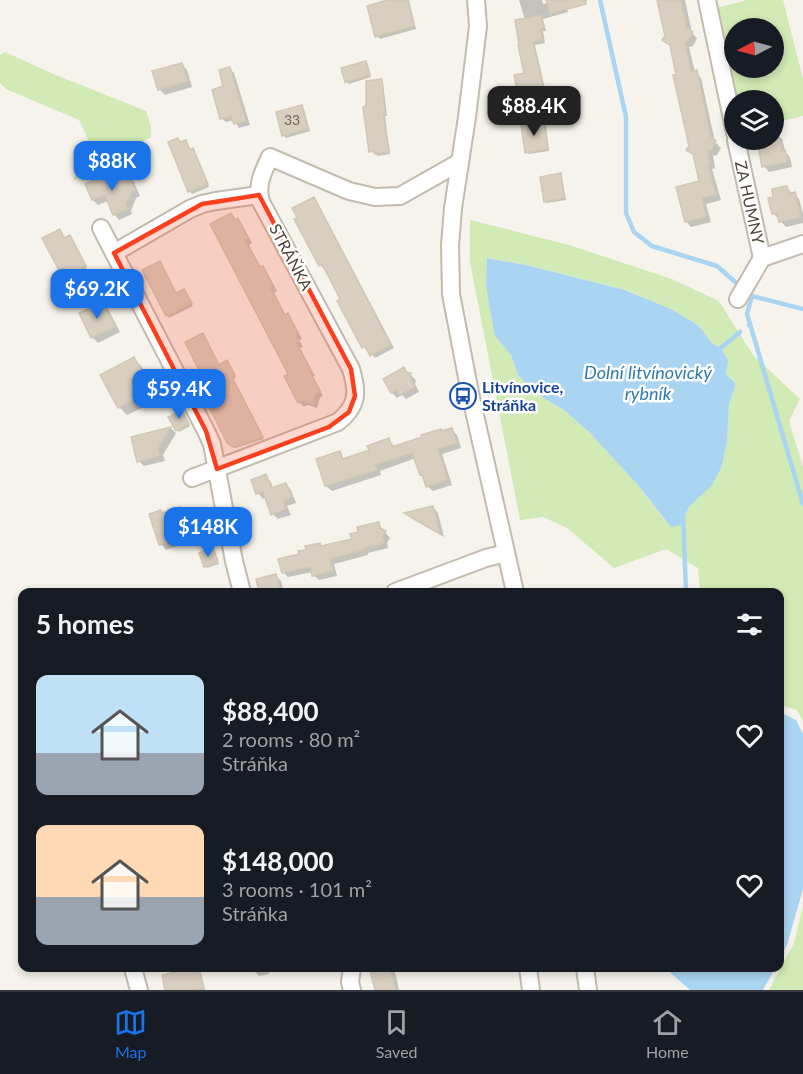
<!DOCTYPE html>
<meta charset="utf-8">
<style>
body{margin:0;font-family:Lato,sans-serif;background:#20242c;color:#f1f3f6;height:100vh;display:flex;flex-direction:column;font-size:22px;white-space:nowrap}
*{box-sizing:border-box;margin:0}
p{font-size:20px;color:#9ea1a6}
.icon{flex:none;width:33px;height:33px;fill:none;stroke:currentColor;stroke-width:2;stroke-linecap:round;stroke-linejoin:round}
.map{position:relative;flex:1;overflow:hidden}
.drawer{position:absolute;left:18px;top:588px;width:766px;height:384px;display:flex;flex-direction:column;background:#171b24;border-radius:12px;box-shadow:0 3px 9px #0003}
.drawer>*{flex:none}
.needle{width:39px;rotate:264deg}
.controls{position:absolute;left:724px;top:18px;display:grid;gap:12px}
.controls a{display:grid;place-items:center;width:60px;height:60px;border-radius:50%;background:#171b24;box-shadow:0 3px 9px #0003;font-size:30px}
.price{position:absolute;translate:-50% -51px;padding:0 14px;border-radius:12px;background:#1a73e8;color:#fff;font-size:20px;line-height:39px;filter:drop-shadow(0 2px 3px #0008)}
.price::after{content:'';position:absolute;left:50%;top:36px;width:18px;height:14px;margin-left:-9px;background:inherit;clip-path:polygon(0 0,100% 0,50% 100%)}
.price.selected{background:#222;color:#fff}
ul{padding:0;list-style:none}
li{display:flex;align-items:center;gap:18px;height:150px;padding:0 18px}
li span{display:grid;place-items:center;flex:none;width:168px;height:120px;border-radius:12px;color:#555}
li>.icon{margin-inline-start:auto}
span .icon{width:72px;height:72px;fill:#fffc;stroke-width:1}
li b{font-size:26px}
h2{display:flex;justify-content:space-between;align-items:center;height:72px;padding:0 18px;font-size:26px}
.menu{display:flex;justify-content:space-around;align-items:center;height:84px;border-top:2px solid #363941;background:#171b24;font-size:16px;color:#9ea1a6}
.menu a{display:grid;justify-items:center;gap:3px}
.menu .selected{color:#1a73e8}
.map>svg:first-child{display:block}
.green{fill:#d2eab5;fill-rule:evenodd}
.water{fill:#a9d4f2}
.shadow{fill:#0003}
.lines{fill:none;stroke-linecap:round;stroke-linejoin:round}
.stream{stroke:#a9d4f2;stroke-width:4.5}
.building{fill:#d8cfc1;stroke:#d3c7b4;stroke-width:1.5}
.minor-casing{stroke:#c2bbae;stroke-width:20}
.minor{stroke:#fff;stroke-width:16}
.marked{fill:#fc3f1d;fill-opacity:0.2;stroke:#fc3f1d;stroke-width:4.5;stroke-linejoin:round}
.labels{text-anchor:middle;stroke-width:5;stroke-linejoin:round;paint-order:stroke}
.number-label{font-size:14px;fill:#6e675b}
.street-label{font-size:16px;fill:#4b4439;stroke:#fff}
.transit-label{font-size:16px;font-weight:bold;fill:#164399;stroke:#fff;text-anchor:start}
.water-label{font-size:18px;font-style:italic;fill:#2e7ab2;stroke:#fff}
</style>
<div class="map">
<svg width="803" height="990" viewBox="0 0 803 990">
<rect width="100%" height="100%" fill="#f6f3ec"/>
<path class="green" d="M 747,0 L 783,0 L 803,79 L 803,116 L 774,123 L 774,100 L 736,100 L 716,8 ZM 735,28 L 774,28 L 774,68 L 735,68 Z
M 5,52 L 51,73 L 146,111 L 151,126 L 151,137 L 73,181 L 88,139 L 79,120 L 6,89 L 0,83 L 0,55 Z
M 470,220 L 569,245 L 672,279 L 719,301 L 753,355 L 800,399 L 789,421 L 803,467 L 803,721 L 797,710 L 780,705 L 780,592 L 700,592 L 698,568 L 666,549 L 614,568 L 567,528 L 543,517 L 520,520 L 470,262 ZM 488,258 L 526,265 L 626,290 L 671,309 L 698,325 L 713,344 L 721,348 L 727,360 L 726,374 L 736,384 L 729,404 L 727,440 L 722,466 L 711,485 L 689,507 L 681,525 L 665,520 L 637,484 L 589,432 L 564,410 L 535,393 L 518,375 L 511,355 L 495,336 L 489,305 L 486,284 Z
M 803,906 L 803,990 L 769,990 L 794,943 Z"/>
<path class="water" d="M 487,258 L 526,265 L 625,290 L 671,309 L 698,325 L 713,344 L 721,348 L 728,360 L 726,374 L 736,384 L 729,404 L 727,440 L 722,466 L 712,485 L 689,507 L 681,525 L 671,527 L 637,484 L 589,432 L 564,410 L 535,393 L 518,375 L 511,355 L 495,336 L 489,305 L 486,284 Z
M 780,712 L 796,720 L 803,734 L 803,889 L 787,945 L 780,958 Z
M 665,968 L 775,968 L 763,990 L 690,990 Z"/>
<path class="shadow" d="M 387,0 L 409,0 L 416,29 L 380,39 L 377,36 Z
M 519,0 L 542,0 L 543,4 L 563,0 L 565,2 L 568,12 L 543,19 L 546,31 L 543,31 L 545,43 L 535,45 L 546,93 L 527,98 L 524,95 L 523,91 L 522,91 L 519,88 L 526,74 L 525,20 Z
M 659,0 L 685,0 L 692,33 L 697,38 L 693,46 L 689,47 L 695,72 L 696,72 L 701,78 L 715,142 L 721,148 L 717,155 L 713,156 L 715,168 L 712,169 L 721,200 L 706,204 L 711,222 L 691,227 L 686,221 L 701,182 L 695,156 L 688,150 L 690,146 L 678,76 L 672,47 L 664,40 L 667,37 Z
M 365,62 L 368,65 L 371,77 L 349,84 L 347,82 L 343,69 Z
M 182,64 L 187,70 L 192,87 L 165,95 L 159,89 Z
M 230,69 L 234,73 L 250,125 L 239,128 L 234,120 L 226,122 L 221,118 L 225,87 Z
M 381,81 L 383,83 L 387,116 L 385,116 L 390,154 L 378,156 L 371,151 L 368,108 Z
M 301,107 L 304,109 L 310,131 L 286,138 L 283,135 Z
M 543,123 L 546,125 L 549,151 L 529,154 L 526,152 Z
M 774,134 L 776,134 L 782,139 L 786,153 L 790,157 L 792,167 L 769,172 L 764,166 L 762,140 L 774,140 Z
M 178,140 L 190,151 L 195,152 L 209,187 L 192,194 L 190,192 L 170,143 Z
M 560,175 L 562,177 L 566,200 L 547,203 L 545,201 Z
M 103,177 L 109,185 L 129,177 L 134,182 L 140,196 L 136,198 L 131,211 L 132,214 L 119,220 L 114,214 L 108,201 L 98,205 L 93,200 Z
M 787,187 L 792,194 L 794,194 L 799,199 L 803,214 L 803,223 L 786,227 L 773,213 Z
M 313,199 L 317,202 L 394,348 L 375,358 L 368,349 L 367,350 L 364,348 L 373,344 L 342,300 L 326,268 L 324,269 L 320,265 L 296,220 Z
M 231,215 L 242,224 L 252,243 L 249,245 L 261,268 L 262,268 L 267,272 L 277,291 L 274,293 L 278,301 L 286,316 L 288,315 L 292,320 L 302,339 L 299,340 L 303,347 L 300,348 L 315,376 L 313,377 L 323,396 L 320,398 L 317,408 L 308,405 L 304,407 L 299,402 L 290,374 Z
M 62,233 L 65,239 L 72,239 L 87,268 L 66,279 L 64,277 Z
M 186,293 L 193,306 L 169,318 L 167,315 L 177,294 Z
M 103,304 L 108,309 L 120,332 L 98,343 L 92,337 Z
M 134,359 L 142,367 L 150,382 L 137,388 L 146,406 L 127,415 L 119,407 Z
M 229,364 L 236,378 L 233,379 L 264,439 L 236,448 L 231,445 L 218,404 L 220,366 Z
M 404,369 L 416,380 L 415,384 L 419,392 L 406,399 L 402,395 L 397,398 L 392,393 Z
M 184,414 L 190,426 L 179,432 L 170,418 Z
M 171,428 L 176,433 L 163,455 L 165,461 L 144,466 L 139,461 L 133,438 Z
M 452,430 L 457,435 L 461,448 L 442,454 L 452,485 L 433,491 L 427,486 L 425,478 L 421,474 L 416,458 L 380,471 L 381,475 L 332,491 L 326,486 L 318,460 L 339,452 L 345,460 L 371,451 L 389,440 L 395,447 Z
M 265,476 L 271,482 L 273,489 L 286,484 L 291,490 L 296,503 L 287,506 L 291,515 L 278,519 L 273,514 L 267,497 L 263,499 L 258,493 Z
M 433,507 L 438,513 L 444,537 L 411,518 L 407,513 Z
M 180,508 L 186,514 L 194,540 L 166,550 L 161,544 L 161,512 L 163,514 Z
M 378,524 L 390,538 L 387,543 L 388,548 L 368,553 L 368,555 L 334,564 L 337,576 L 319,580 L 313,575 L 313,572 L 288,577 L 283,572 L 301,555 L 320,544 L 323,547 L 354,540 Z
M 213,550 L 215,552 L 219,564 L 207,568 L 205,566 Z
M 276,576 L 281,581 L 284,592 L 260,592 L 257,580 Z
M 198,968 L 200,970 L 205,990 L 167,990 L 164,976 Z
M 254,968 L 268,968 L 269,974 L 259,976 L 255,972 Z
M 387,968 L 390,968 L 395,972 L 399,990 L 376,990 L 372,971 Z"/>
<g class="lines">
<path class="stream" d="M 600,0 L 626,117 L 626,213 L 634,232 L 652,246 L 717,266 L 741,287
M 748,292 L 752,296 L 747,314 L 750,324 L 749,325
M 752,296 L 803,309
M 750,324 L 803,504
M 716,350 L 721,348 L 740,332
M 683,514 L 686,592"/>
</g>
<path class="building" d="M 387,0 L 408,0 L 414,26 L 375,37 L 367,6 Z
M 546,0 L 586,0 L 586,4 L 550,14 Z
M 657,0 L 681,0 L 687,28 L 693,32 L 688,41 L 685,42 L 691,72 L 697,70 L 711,137 L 716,141 L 711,150 L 708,151 L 710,163 L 708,164 L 716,195 L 702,198 L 706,217 L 685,222 L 676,187 L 699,181 L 693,154 L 686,150 L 689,146 L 673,75 L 676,75 L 670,45 L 662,40 L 665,36 Z
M 541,15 L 544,28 L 540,29 L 543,40 L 533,42 L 544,90 L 523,95 L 521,88 L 517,89 L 514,75 L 524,73 L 518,45 L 519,44 L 515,20 Z
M 366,61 L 370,75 L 345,82 L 341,68 Z
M 182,63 L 188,81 L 158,90 L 152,71 Z
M 230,67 L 246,121 L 234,124 L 231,116 L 220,119 L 212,90 L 223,86 L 219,70 Z
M 382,79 L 385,114 L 383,114 L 389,152 L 375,154 L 374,151 L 369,152 L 363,107 L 366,106 L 366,81 Z
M 302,105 L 308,129 L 282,136 L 276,112 Z
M 544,122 L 548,149 L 525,153 L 521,125 Z
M 178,138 L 180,142 L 186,140 L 190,150 L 193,148 L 208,184 L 188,192 L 168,142 Z
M 761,140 L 780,140 L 782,151 L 785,150 L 788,162 L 762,167 L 758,145 L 762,144 Z
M 561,173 L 564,198 L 544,202 L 540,177 Z
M 129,175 L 135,190 L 131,192 L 126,205 L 128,209 L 113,215 L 105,195 L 92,200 L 85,184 L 103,176 L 107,184 Z
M 787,186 L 789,194 L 795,192 L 801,217 L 779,222 L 777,213 L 772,214 L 768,198 L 773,197 L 772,189 Z
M 314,197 L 391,345 L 370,356 L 365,346 L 362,348 L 337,301 L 340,299 L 322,264 L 319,266 L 294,219 L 297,218 L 292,208 Z
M 231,213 L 235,220 L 238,218 L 248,238 L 245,240 L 260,267 L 263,266 L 273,286 L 270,288 L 274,294 L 285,315 L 288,313 L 298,334 L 296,335 L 299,342 L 296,343 L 311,371 L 310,372 L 320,391 L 315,394 L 313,404 L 302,401 L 298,403 L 284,376 L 288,374 L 210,224 Z
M 60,229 L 64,238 L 70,235 L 86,266 L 63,278 L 42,238 Z
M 160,261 L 176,293 L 184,289 L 192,303 L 166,316 L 142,270 Z
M 103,302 L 115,327 L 91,338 L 79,313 Z
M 203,333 L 219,365 L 227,360 L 235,375 L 232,377 L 263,437 L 236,447 L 233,447 L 227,443 L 209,407 L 216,404 L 185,342 Z
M 134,357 L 143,373 L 130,379 L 139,397 L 118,408 L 100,375 Z
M 404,367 L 406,372 L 411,373 L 410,378 L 415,387 L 400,395 L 397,390 L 391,393 L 383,379 Z
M 182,410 L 189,424 L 176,431 L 168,417 Z
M 171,427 L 158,449 L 160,456 L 137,462 L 131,437 Z
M 452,428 L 457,443 L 438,449 L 448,480 L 426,487 L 422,474 L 420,475 L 412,453 L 375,465 L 377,470 L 325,486 L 316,459 L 340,451 L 343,459 L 369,450 L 367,446 L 389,438 L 392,447 L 422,437 L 421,435 L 441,429 L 441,431 Z
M 266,474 L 271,488 L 286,483 L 292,497 L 283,501 L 286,509 L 271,515 L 263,492 L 256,494 L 251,480 Z
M 433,506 L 440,534 L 404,513 Z
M 181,507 L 190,535 L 159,545 L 149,514 L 161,510 L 162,513 Z
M 379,522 L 380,528 L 386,531 L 382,537 L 384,543 L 364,548 L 364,550 L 330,559 L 333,571 L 312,576 L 310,567 L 282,573 L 278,559 L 299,554 L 298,551 L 306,550 L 305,546 L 320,543 L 321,546 L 352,539 L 350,534 L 358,532 L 357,527 Z
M 213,548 L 218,562 L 204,567 L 199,553 Z
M 276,574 L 281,592 L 259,592 L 256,579 Z
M 193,968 L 199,968 L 204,988 L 194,990 L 165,990 L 162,975 Z
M 381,968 L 390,968 L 396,990 L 375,990 L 370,970 Z"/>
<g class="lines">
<defs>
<g id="minor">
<path d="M 476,0 L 478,26 L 467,117 L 453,208 L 450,245 L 451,294 L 470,393 L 515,592"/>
<path d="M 707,0 L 735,133"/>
<path id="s1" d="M 736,140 L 762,258"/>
<path d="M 101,228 L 206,431 L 212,444 L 234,561 L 242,592"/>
<path d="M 114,253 L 190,209 L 202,204 L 216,201 L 259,195"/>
<path d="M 762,258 L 803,244"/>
<path d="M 738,299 L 762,258"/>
<path d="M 192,478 L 338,422 C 358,406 358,392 351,369 L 261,202 C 256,185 263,172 270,157 L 349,191 L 375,197 L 400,196 L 460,162"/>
<path d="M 395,592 L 486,558 L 506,553"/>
<path d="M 133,968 L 139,990"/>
<path d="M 352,968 L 350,982 L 352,990"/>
<path d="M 528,968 L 531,990"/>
<path d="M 585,968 L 588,990"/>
</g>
</defs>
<use href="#minor" class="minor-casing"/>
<use href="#minor" class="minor"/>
</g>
<path class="marked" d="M 259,195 L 351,369 L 355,396 L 349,412 L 329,427 L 217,469 L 206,431 L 114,253 L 202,204 Z"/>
<defs>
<symbol id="bus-ring" viewBox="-11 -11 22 22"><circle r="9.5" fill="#fff" stroke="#1a4fb4" stroke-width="1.5"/><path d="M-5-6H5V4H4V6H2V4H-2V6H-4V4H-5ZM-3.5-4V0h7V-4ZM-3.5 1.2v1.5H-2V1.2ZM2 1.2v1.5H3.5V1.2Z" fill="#1a4fb4"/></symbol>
</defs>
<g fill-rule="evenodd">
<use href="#bus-ring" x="448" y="381" width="30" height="30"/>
</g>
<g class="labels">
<g class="number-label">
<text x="292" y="125">33</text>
</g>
<g class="street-label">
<text dy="6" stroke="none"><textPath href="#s1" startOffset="64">ZA HUMNY</textPath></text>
<text transform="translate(291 257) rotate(62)" y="6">STRÁŇKA</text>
</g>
<g class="transit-label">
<text x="482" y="393">Litvínovice,<tspan x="482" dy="18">Stráňka</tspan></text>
</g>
<g class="water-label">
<text x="648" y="379">Dolní litvínovický<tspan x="648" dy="21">rybník</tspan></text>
</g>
</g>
</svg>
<div class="controls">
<a><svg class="needle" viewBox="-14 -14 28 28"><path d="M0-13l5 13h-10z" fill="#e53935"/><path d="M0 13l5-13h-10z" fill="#9ea1a6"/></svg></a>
<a><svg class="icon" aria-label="layers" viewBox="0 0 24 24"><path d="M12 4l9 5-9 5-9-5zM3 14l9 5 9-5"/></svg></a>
</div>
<b class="price selected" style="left:534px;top:137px">$88.4K</b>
<b class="price" style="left:112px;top:192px">$88K</b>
<b class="price" style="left:97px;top:320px">$69.2K</b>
<b class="price" style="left:179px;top:420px">$59.4K</b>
<b class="price" style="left:208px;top:558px">$148K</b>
<section class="drawer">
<h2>5 homes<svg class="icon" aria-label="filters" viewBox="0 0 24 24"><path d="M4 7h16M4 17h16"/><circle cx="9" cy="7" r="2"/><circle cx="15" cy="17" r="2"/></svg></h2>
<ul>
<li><span style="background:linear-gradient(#bfe0f5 65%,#9aa5b1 0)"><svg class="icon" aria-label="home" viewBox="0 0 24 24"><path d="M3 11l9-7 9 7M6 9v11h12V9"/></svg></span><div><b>$88,400</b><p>2 rooms · 80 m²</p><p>Stráňka</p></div><svg class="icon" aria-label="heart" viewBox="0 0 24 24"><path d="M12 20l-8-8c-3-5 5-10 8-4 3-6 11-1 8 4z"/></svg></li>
<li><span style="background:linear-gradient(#ffd9b3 60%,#9aa5b1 0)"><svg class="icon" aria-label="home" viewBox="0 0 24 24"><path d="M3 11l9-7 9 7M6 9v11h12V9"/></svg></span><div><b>$148,000</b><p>3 rooms · 101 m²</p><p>Stráňka</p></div><svg class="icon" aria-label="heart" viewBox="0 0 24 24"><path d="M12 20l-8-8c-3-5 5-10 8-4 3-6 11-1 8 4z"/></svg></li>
</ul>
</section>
</div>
<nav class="menu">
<a class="selected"><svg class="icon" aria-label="map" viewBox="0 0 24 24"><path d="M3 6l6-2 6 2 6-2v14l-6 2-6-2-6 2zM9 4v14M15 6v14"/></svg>Map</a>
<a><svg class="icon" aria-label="saved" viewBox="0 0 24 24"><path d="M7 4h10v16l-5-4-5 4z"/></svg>Saved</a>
<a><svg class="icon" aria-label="home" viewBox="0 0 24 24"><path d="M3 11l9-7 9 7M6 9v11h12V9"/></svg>Home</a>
</nav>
